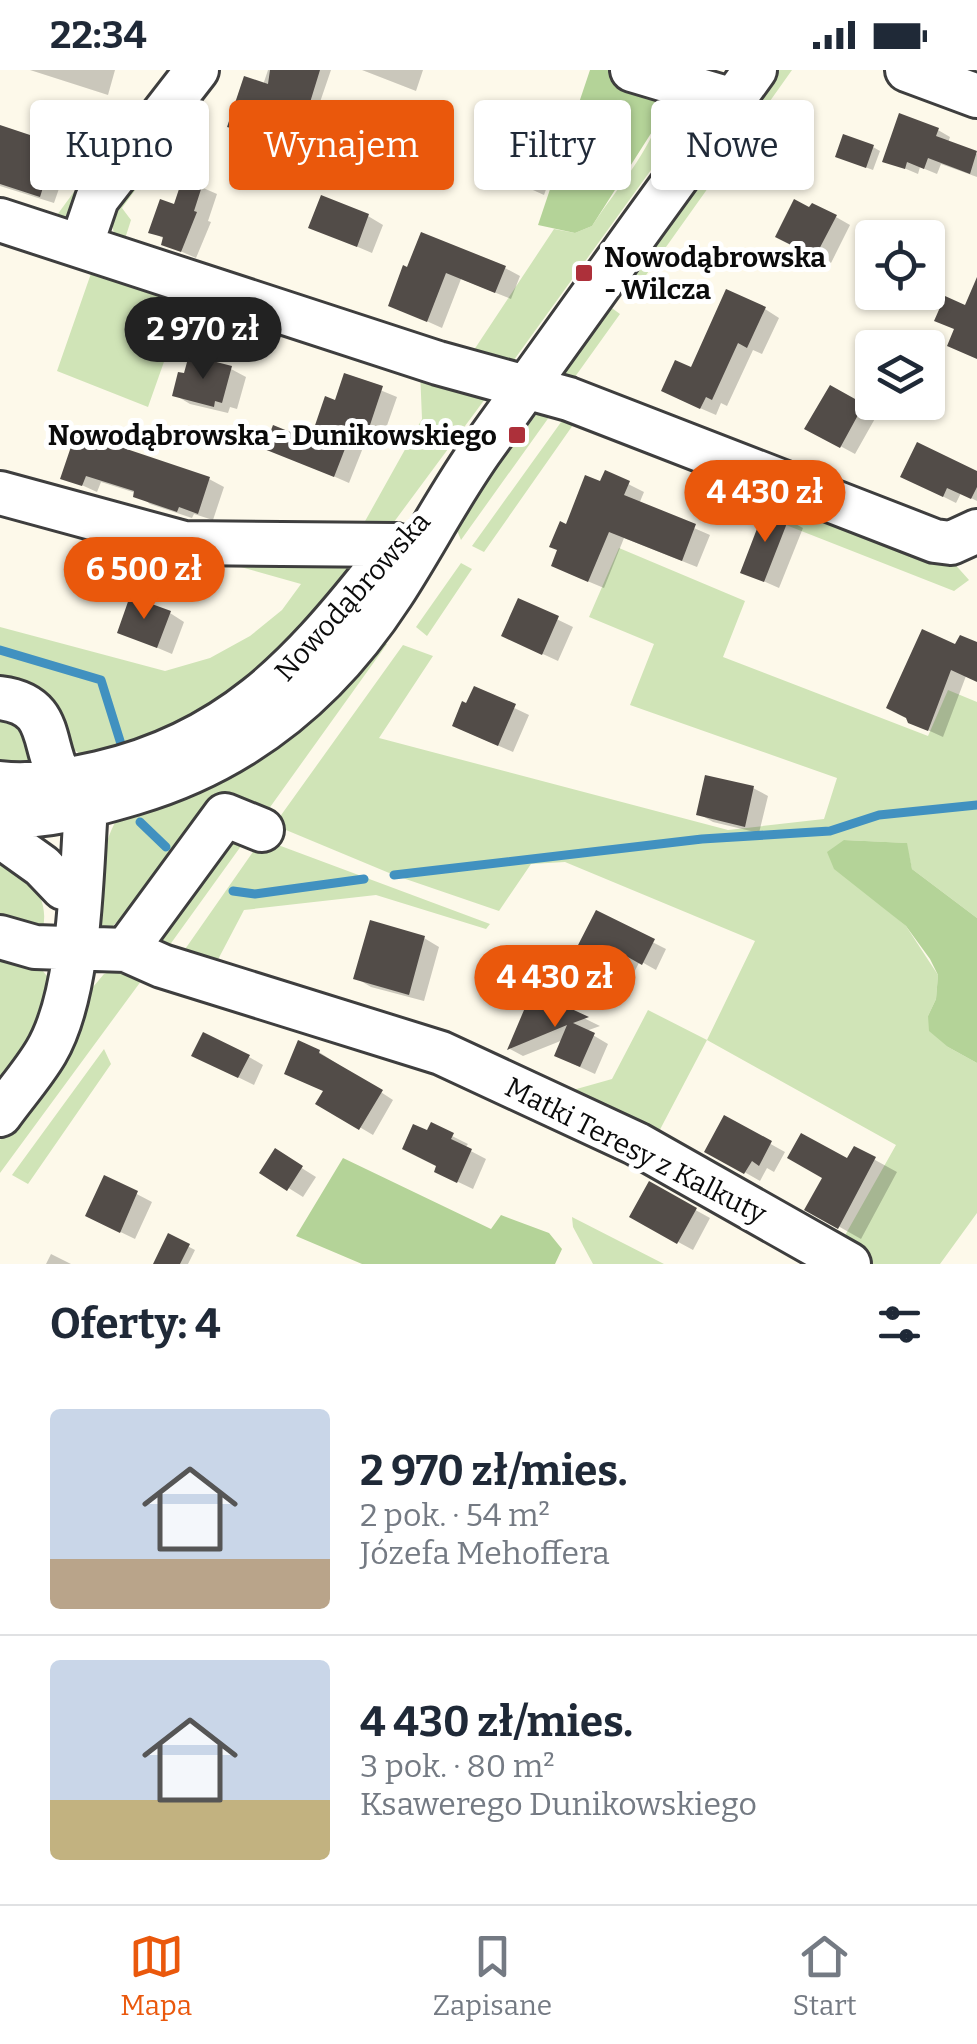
<!DOCTYPE html>
<html lang="pl">
<meta charset="utf-8">
<style>
body{margin:0;font-family:Bitter,serif;background:#f2f2f3;color:#1f2937;height:100vh;display:flex;flex-direction:column;font-size:38px;white-space:nowrap}
*{box-sizing:border-box;margin:0}
p{font-size:32px;color:#747a83}
.icon{flex:none;width:55px;height:55px;fill:none;stroke:currentColor;stroke-width:2;stroke-linecap:round;stroke-linejoin:round}
.map{position:relative;height:1194px;overflow:hidden}
.details{display:flex;flex-direction:column;background:#fff;flex:1}
.details>*{flex:none}
.top-card{position:absolute;left:30px;top:30px;width:918px;height:90px;display:flex;gap:20px}
.tools{position:absolute;left:855px;top:150px;display:grid;gap:20px}
.tools a{display:grid;place-items:center;width:90px;height:90px;border-radius:10px;background:#fff;box-shadow:0 2px 8px #0004;font-size:50px}
.price{position:absolute;translate:-50% -85px;padding:0 22px;border-radius:35px;background:#ea580c;color:#fff;font-size:32px;line-height:65px;filter:drop-shadow(0 2px 5px #0008)}
.price::after{content:'';position:absolute;left:50%;top:60px;width:30px;height:22px;margin-left:-15px;background:inherit;clip-path:polygon(0 0,100% 0,50% 100%)}
.price.current{background:#222;color:#fff}
ul{padding:0;list-style:none}
li{display:flex;align-items:center;gap:30px;height:250px;padding:0 50px}
li+li{border-top:2px solid #e0e1e3}
li span{display:grid;place-items:center;flex:none;width:280px;height:200px;border-radius:10px;color:#555}
li>.icon{margin-inline-start:auto}
span .icon{width:120px;height:120px;fill:#fffc;stroke-width:1}
li b{font-size:42px}
h2{display:flex;justify-content:space-between;align-items:center;height:120px;padding:0 50px;font-size:42px}
.chip{padding:0 35px;border-radius:10px;background:#fff;box-shadow:0 2px 8px #0004;font-size:35px;line-height:90px}
.chip.current{background:#ea580c;color:#fff}
.status{display:flex;justify-content:space-between;align-items:center;height:70px;padding:0 50px;background:#fff;direction:ltr}
.status svg{height:28px;fill:currentColor}
.dock{display:flex;justify-content:space-around;align-items:center;height:140px;border-top:2px solid #e0e1e3;background:#fff;font-size:28px;color:#747a83}
.dock a{display:grid;justify-items:center;gap:5px}
.dock .current{color:#ea580c}
.map>svg:first-child{display:block}
.green{fill:#d0e4b7}
.forest{fill:#b4d398}
.shadow{fill:#0003}
.lines{fill:none;stroke-linecap:round;stroke-linejoin:round}
.stream{stroke:#4191c0;stroke-width:9}
.building{fill:#524c48}
.minor-casing{stroke:#3e3e3e;stroke-width:48}
.minor{stroke:#fff;stroke-width:42}
.poi-dot{fill:#ad303a;stroke:#fff;stroke-width:4}
.labels{text-anchor:middle;stroke-width:10;stroke-linejoin:round;paint-order:stroke}
.poi-label{font-size:28px;font-weight:bold;fill:#0b0b0b;stroke:#fff;text-anchor:start}
.street-label{font-size:28px;fill:#0b0b0b;stroke:#fff}
</style>
<div class="status"><b>22:34</b><svg viewBox="0 0 49 12"><path d="M0 12V9h3v3zM5 12V6h3v6zM10 12V3h3v9zM15 12V0h3v12zM26 1h20v11H26zM47 4h2v5h-2z"/></svg></div>
<div class="map">
<svg width="977" height="1194" viewBox="0 0 977 1194">
<rect width="100%" height="100%" fill="#fdf9ea"/>
<path class="green" d="M 773,0 L 792,0 L 634,222 L 625,215 Z
M 665,24 L 700,32 L 506,301 L 468,289 L 554,159 L 575,163 L 592,156 C 616,119 662,68 665,24 Z
M 128,48 L 140,56 L 70,147 L 61,155 L 49,156 Z
M 170,54 L 179,61 L 122,138 L 131,150 L 122,178 C 90,140 147,87 170,54 Z
M 95,192 L 189,221 L 148,337 L 57,301 Z
M 605,233 L 620,244 L 567,318 L 560,308 L 561,297 Z
M 420,300 L 486,323 L 485,329 L 391,456 L 359,462 L 422,349 Z
M 547,330 L 557,336 L 461,470 L 452,448 L 509,372 L 515,373 Z
M 569,341 L 580,345 L 484,482 L 472,476 Z
M 748,409 L 952,491 L 969,510 L 954,521 L 786,455 L 789,447 L 740,429 Z
M 619,478 L 745,531 L 723,587 L 928,666 L 948,620 L 977,632 L 977,848 L 912,799 L 906,773 L 844,770 L 875,830 L 906,856 L 938,905 L 936,929 L 928,946 L 948,977 L 977,993 L 977,1143 L 940,1194 L 868,1194 L 839,1176 L 896,1075 L 707,970 L 654,1071 L 568,1029 L 573,1020 L 612,1009 L 648,940 L 707,970 L 755,871 L 565,792 L 531,794 L 499,841 L 394,805 L 274,755 L 403,575 L 433,586 L 379,668 L 728,760 L 824,749 L 837,708 L 630,635 L 654,574 L 589,547 Z
M 205,487 L 360,488 C 308,554 265,611 189,651 C 160,666 126,675 95,686 L 80,684 L 69,676 L 0,615 L 0,557 L 165,601 L 210,588 L 250,566 L 282,540 L 301,514 Z
M 461,493 L 472,499 L 427,566 L 416,557 Z
M 377,570 L 387,574 L 263,747 L 165,800 L 112,857 L 105,860 L 98,848 C 100,813 99,780 117,749 Z
M 0,638 L 23,647 L 35,696 L 0,701 Z
M 230,755 L 249,765 L 169,876 L 156,874 Z
M 262,769 L 490,854 L 486,859 L 376,825 L 244,840 L 213,899 L 181,885 Z
M 0,785 C 25,805 50,823 43,858 L 0,849 Z
M 0,886 L 43,901 L 53,914 L 51,932 L 0,1023 Z
M 119,899 L 147,903 L 0,1103 L 0,1070 L 67,973 L 93,917 L 104,904 Z
M 104,979 L 111,994 L 28,1114 L 12,1105 Z
M 572,1147 L 664,1194 L 593,1194 L 573,1157 Z"/>
<path class="forest" d="M 590,0 L 611,0 L 661,13 L 665,24 L 664,43 L 592,156 L 575,163 L 538,155 Z
M 844,770 L 907,773 L 912,799 L 977,848 L 977,993 L 948,977 L 929,961 L 928,946 L 936,929 L 938,905 L 930,889 L 906,856 L 834,799 L 827,782 Z
M 343,1088 L 491,1159 L 501,1145 L 549,1163 L 562,1179 L 555,1194 L 362,1194 L 296,1166 Z"/>
<path class="shadow" d="M 30,0 L 115,0 L 108,25 Z
M 268,0 L 331,0 L 319,35 L 329,41 L 323,60 L 375,75 L 394,86 L 389,105 L 249,66 L 230,55 L 263,15 Z
M 362,0 L 423,0 L 416,21 Z
M 0,58 L 56,76 L 71,84 L 54,133 L 0,116 Z
M 938,60 L 950,67 L 948,73 L 977,84 L 977,107 L 941,94 L 937,104 L 920,97 L 918,104 L 885,90 Z
M 507,71 L 556,92 L 544,125 L 495,103 Z
M 873,77 L 880,81 L 873,100 L 844,89 Z
M 185,110 L 217,124 L 208,151 L 211,152 L 196,188 L 164,174 L 165,169 L 151,162 L 176,137 Z
M 368,146 L 383,155 L 372,183 L 311,157 Z
M 836,147 L 850,155 L 831,193 L 793,174 Z
M 404,198 L 505,198 L 520,206 L 511,229 L 461,209 L 442,258 L 391,235 Z
M 765,239 L 779,248 L 762,284 L 753,280 L 727,336 L 721,333 L 716,345 L 679,329 L 692,300 Z
M 231,299 L 246,307 L 237,339 L 230,337 L 228,343 L 190,334 L 175,325 Z
M 346,306 L 397,327 L 384,364 L 370,360 L 349,413 L 267,377 L 312,373 L 336,333 Z
M 831,319 L 877,345 L 855,384 L 807,358 Z
M 78,365 L 209,409 L 224,417 L 213,450 L 194,444 L 192,448 L 150,434 L 136,423 L 101,412 L 97,422 L 64,407 Z
M 606,403 L 644,422 L 639,434 L 710,465 L 697,497 L 624,468 L 604,518 L 568,503 L 567,457 L 602,414 Z
M 977,404 L 977,431 L 961,423 L 956,433 L 916,413 Z
M 788,450 L 803,458 L 779,518 L 743,502 Z
M 519,531 L 573,557 L 558,591 L 519,573 Z
M 170,543 L 184,552 L 172,584 L 120,562 Z
M 977,575 L 977,611 L 966,606 L 943,667 L 910,652 L 956,577 Z
M 475,619 L 529,645 L 513,682 L 469,663 L 467,636 Z
M 753,718 L 768,726 L 759,763 L 713,752 L 699,744 Z
M 597,844 L 666,879 L 656,900 L 640,891 L 632,906 L 592,886 Z
M 424,868 L 439,877 L 424,931 L 371,917 L 356,908 Z
M 551,932 L 600,956 L 586,961 L 608,974 L 595,1004 L 571,993 L 563,970 L 523,986 L 510,979 L 546,943 Z
M 319,982 L 393,1030 L 373,1065 L 319,1033 L 325,1021 L 299,1010 Z
M 249,987 L 263,995 L 254,1015 L 209,993 Z
M 726,1049 L 785,1082 L 774,1102 L 767,1098 L 760,1111 L 708,1081 Z
M 432,1056 L 468,1074 L 465,1078 L 486,1089 L 473,1119 L 452,1109 L 439,1096 L 429,1063 Z
M 855,1079 L 897,1102 L 861,1169 L 808,1139 L 848,1092 Z
M 276,1082 L 316,1107 L 303,1127 L 263,1102 Z
M 106,1108 L 152,1132 L 135,1169 L 102,1153 Z
M 650,1115 L 710,1148 L 693,1180 L 632,1147 Z
M 170,1167 L 195,1180 L 188,1194 L 172,1194 Z
M 51,1184 L 71,1194 L 46,1194 Z"/>
<g class="lines">
<path class="stream" d="M 0,580 L 101,610 L 121,674
M 140,752 L 166,777
M 394,805 L 702,769 L 830,761 L 879,745 L 977,735
M 233,821 L 255,824 L 364,809"/>
</g>
<path class="building" d="M 270,0 L 320,0 L 304,52 L 376,73 L 370,96 L 227,57 L 244,6 L 268,14 Z
M 899,43 L 939,58 L 936,66 L 977,81 L 970,104 L 928,88 L 924,99 L 907,92 L 905,99 L 882,92 Z
M 0,55 L 57,74 L 40,127 L 0,114 Z
M 843,64 L 874,75 L 866,98 L 835,87 Z
M 506,67 L 542,81 L 528,118 L 492,104 Z
M 183,107 L 203,113 L 194,141 L 197,142 L 181,182 L 161,175 L 163,167 L 148,163 L 160,129 L 174,134 Z
M 321,125 L 369,144 L 357,177 L 308,158 Z
M 794,129 L 809,137 L 812,133 L 837,145 L 815,187 L 775,167 Z
M 421,162 L 506,196 L 495,223 L 446,203 L 427,252 L 388,236 L 403,195 L 407,197 Z
M 977,207 L 977,289 L 947,276 L 954,259 L 934,251 L 945,226 L 965,235 Z
M 726,219 L 766,237 L 747,278 L 738,273 L 712,330 L 706,327 L 700,339 L 661,321 L 675,290 L 691,297 Z
M 189,285 L 232,296 L 222,333 L 215,331 L 214,337 L 172,326 L 178,302 L 184,303 Z
M 344,303 L 383,316 L 369,358 L 355,353 L 334,407 L 264,379 L 273,355 L 310,370 L 325,326 L 335,330 Z
M 830,315 L 864,334 L 840,378 L 804,359 Z
M 76,362 L 210,407 L 198,444 L 179,437 L 177,442 L 133,427 L 134,421 L 86,406 L 82,416 L 60,409 Z
M 917,372 L 977,401 L 977,417 L 971,429 L 947,418 L 943,427 L 900,407 Z
M 605,400 L 630,411 L 624,425 L 696,454 L 682,491 L 609,462 L 588,512 L 551,496 L 557,480 L 549,477 L 560,451 L 566,454 L 585,405 L 600,411 Z
M 765,438 L 789,448 L 764,512 L 740,503 Z
M 130,526 L 171,541 L 157,578 L 117,563 Z
M 518,528 L 559,546 L 542,585 L 501,566 Z
M 922,559 L 955,574 L 960,565 L 977,572 L 977,612 L 951,600 L 928,661 L 908,653 L 906,648 L 886,638 Z
M 474,616 L 516,634 L 498,676 L 452,656 L 462,631 L 466,633 Z
M 705,705 L 754,716 L 745,757 L 696,745 Z
M 596,840 L 655,869 L 642,895 L 626,886 L 618,901 L 576,879 Z
M 370,850 L 425,866 L 409,925 L 353,909 Z
M 550,929 L 589,947 L 573,953 L 595,963 L 580,997 L 554,986 L 567,955 L 507,980 L 527,933 L 545,940 Z
M 203,962 L 250,985 L 238,1008 L 191,986 Z
M 298,970 L 320,980 L 319,983 L 383,1020 L 359,1060 L 315,1034 L 323,1021 L 284,1004 Z
M 724,1045 L 772,1071 L 759,1096 L 752,1091 L 744,1104 L 704,1082 Z
M 431,1052 L 454,1063 L 451,1069 L 472,1079 L 457,1113 L 434,1102 L 436,1096 L 402,1079 L 413,1054 L 427,1060 Z
M 801,1063 L 847,1088 L 854,1076 L 876,1087 L 838,1159 L 804,1140 L 822,1108 L 787,1088 Z
M 275,1078 L 303,1096 L 287,1121 L 259,1103 Z
M 104,1105 L 138,1121 L 120,1163 L 85,1146 Z
M 649,1111 L 697,1138 L 677,1174 L 629,1147 Z
M 168,1163 L 190,1174 L 180,1194 L 153,1194 Z"/>
<g class="lines">
<defs>
<path id="minor" d="M 632,0 L 733,30
M 907,0 L 977,26
M 0,150 L 438,293 L 569,329 L 935,471 L 951,473 L 977,461
M 81,176 L 97,129 L 197,0
M 0,423 L 184,473 L 396,475
M 0,628 C 56,635 40,675 62,711 C 66,718 74,724 79,729
M 0,713 C 33,717 67,710 99,703 C 228,673 297,600 377,499
M 0,746 C 46,748 90,736 134,723 C 246,690 329,621 392,524 C 424,475 450,423 484,376 C 574,250 664,125 755,0
M 0,766 L 42,796 L 63,818
M 0,867 L 35,877 L 126,880 L 162,896 L 441,983 L 637,1074 L 849,1194
M 126,880 L 225,745 L 262,760
M 0,1045 C 15,1024 33,1004 46,982 C 81,923 81,806 86,737"/>
</defs>
<use href="#minor" class="minor-casing"/>
<use href="#minor" class="minor"/>
</g>
<g class="poi-dot">
<rect x="574" y="193" width="20" height="20" rx="5"/>
<rect x="507" y="355" width="20" height="20" rx="5"/>
</g>
<g class="labels">
<g class="poi-label">
<text x="604" y="197">Nowodąbrowska<tspan x="604" dy="32">- Wilcza</tspan></text>
<text x="497" y="375" text-anchor="end">Nowodąbrowska - Dunikowskiego</text>
</g>
<g class="street-label">
<text transform="translate(352 526) rotate(-48)" y="10">Nowodąbrowska</text>
<text transform="translate(636 1080) rotate(27)" y="10">Matki Teresy z Kalkuty</text>
</g>
</g>
</svg>
<div class="tools">
<a><svg class="icon" aria-label="locate" viewBox="0 0 24 24"><circle cx="12" cy="12" r="6"/><path d="M12 2v4M12 18v4M2 12h4M18 12h4"/></svg></a>
<a><svg class="icon" aria-label="layers" viewBox="0 0 24 24"><path d="M12 4l9 5-9 5-9-5zM3 14l9 5 9-5"/></svg></a>
</div>
<b class="price current" style="left:203px;top:312px">2 970 zł</b>
<b class="price" style="left:765px;top:475px">4 430 zł</b>
<b class="price" style="left:144px;top:552px">6 500 zł</b>
<b class="price" style="left:555px;top:960px">4 430 zł</b>
<div class="top-card">
<a class="chip">Kupno</a>
<a class="chip current">Wynajem</a>
<a class="chip">Filtry</a>
<a class="chip">Nowe</a>
</div>
</div>
<section class="details">
<h2>Oferty: 4<svg class="icon" aria-label="filters" viewBox="0 0 24 24"><path d="M4 7h16M4 17h16"/><circle cx="9" cy="7" r="2"/><circle cx="15" cy="17" r="2"/></svg></h2>
<ul>
<li><span style="background:linear-gradient(#c9d6e8 75%,#b9a48a 0)"><svg class="icon" aria-label="home" viewBox="0 0 24 24"><path d="M3 11l9-7 9 7M6 9v11h12V9"/></svg></span><div><b>2 970 zł/mies.</b><p>2 pok. · 54 m²</p><p>Józefa Mehoffera</p></div></li>
<li><span style="background:linear-gradient(#c9d6e8 70%,#c2b280 0)"><svg class="icon" aria-label="home" viewBox="0 0 24 24"><path d="M3 11l9-7 9 7M6 9v11h12V9"/></svg></span><div><b>4 430 zł/mies.</b><p>3 pok. · 80 m²</p><p>Ksawerego Dunikowskiego</p></div></li>
</ul>
</section>
<nav class="dock">
<a class="current"><svg class="icon" aria-label="map" viewBox="0 0 24 24"><path d="M3 6l6-2 6 2 6-2v14l-6 2-6-2-6 2zM9 4v14M15 6v14"/></svg>Mapa</a>
<a><svg class="icon" aria-label="saved" viewBox="0 0 24 24"><path d="M7 4h10v16l-5-4-5 4z"/></svg>Zapisane</a>
<a><svg class="icon" aria-label="home" viewBox="0 0 24 24"><path d="M3 11l9-7 9 7M6 9v11h12V9"/></svg>Start</a>
</nav>
